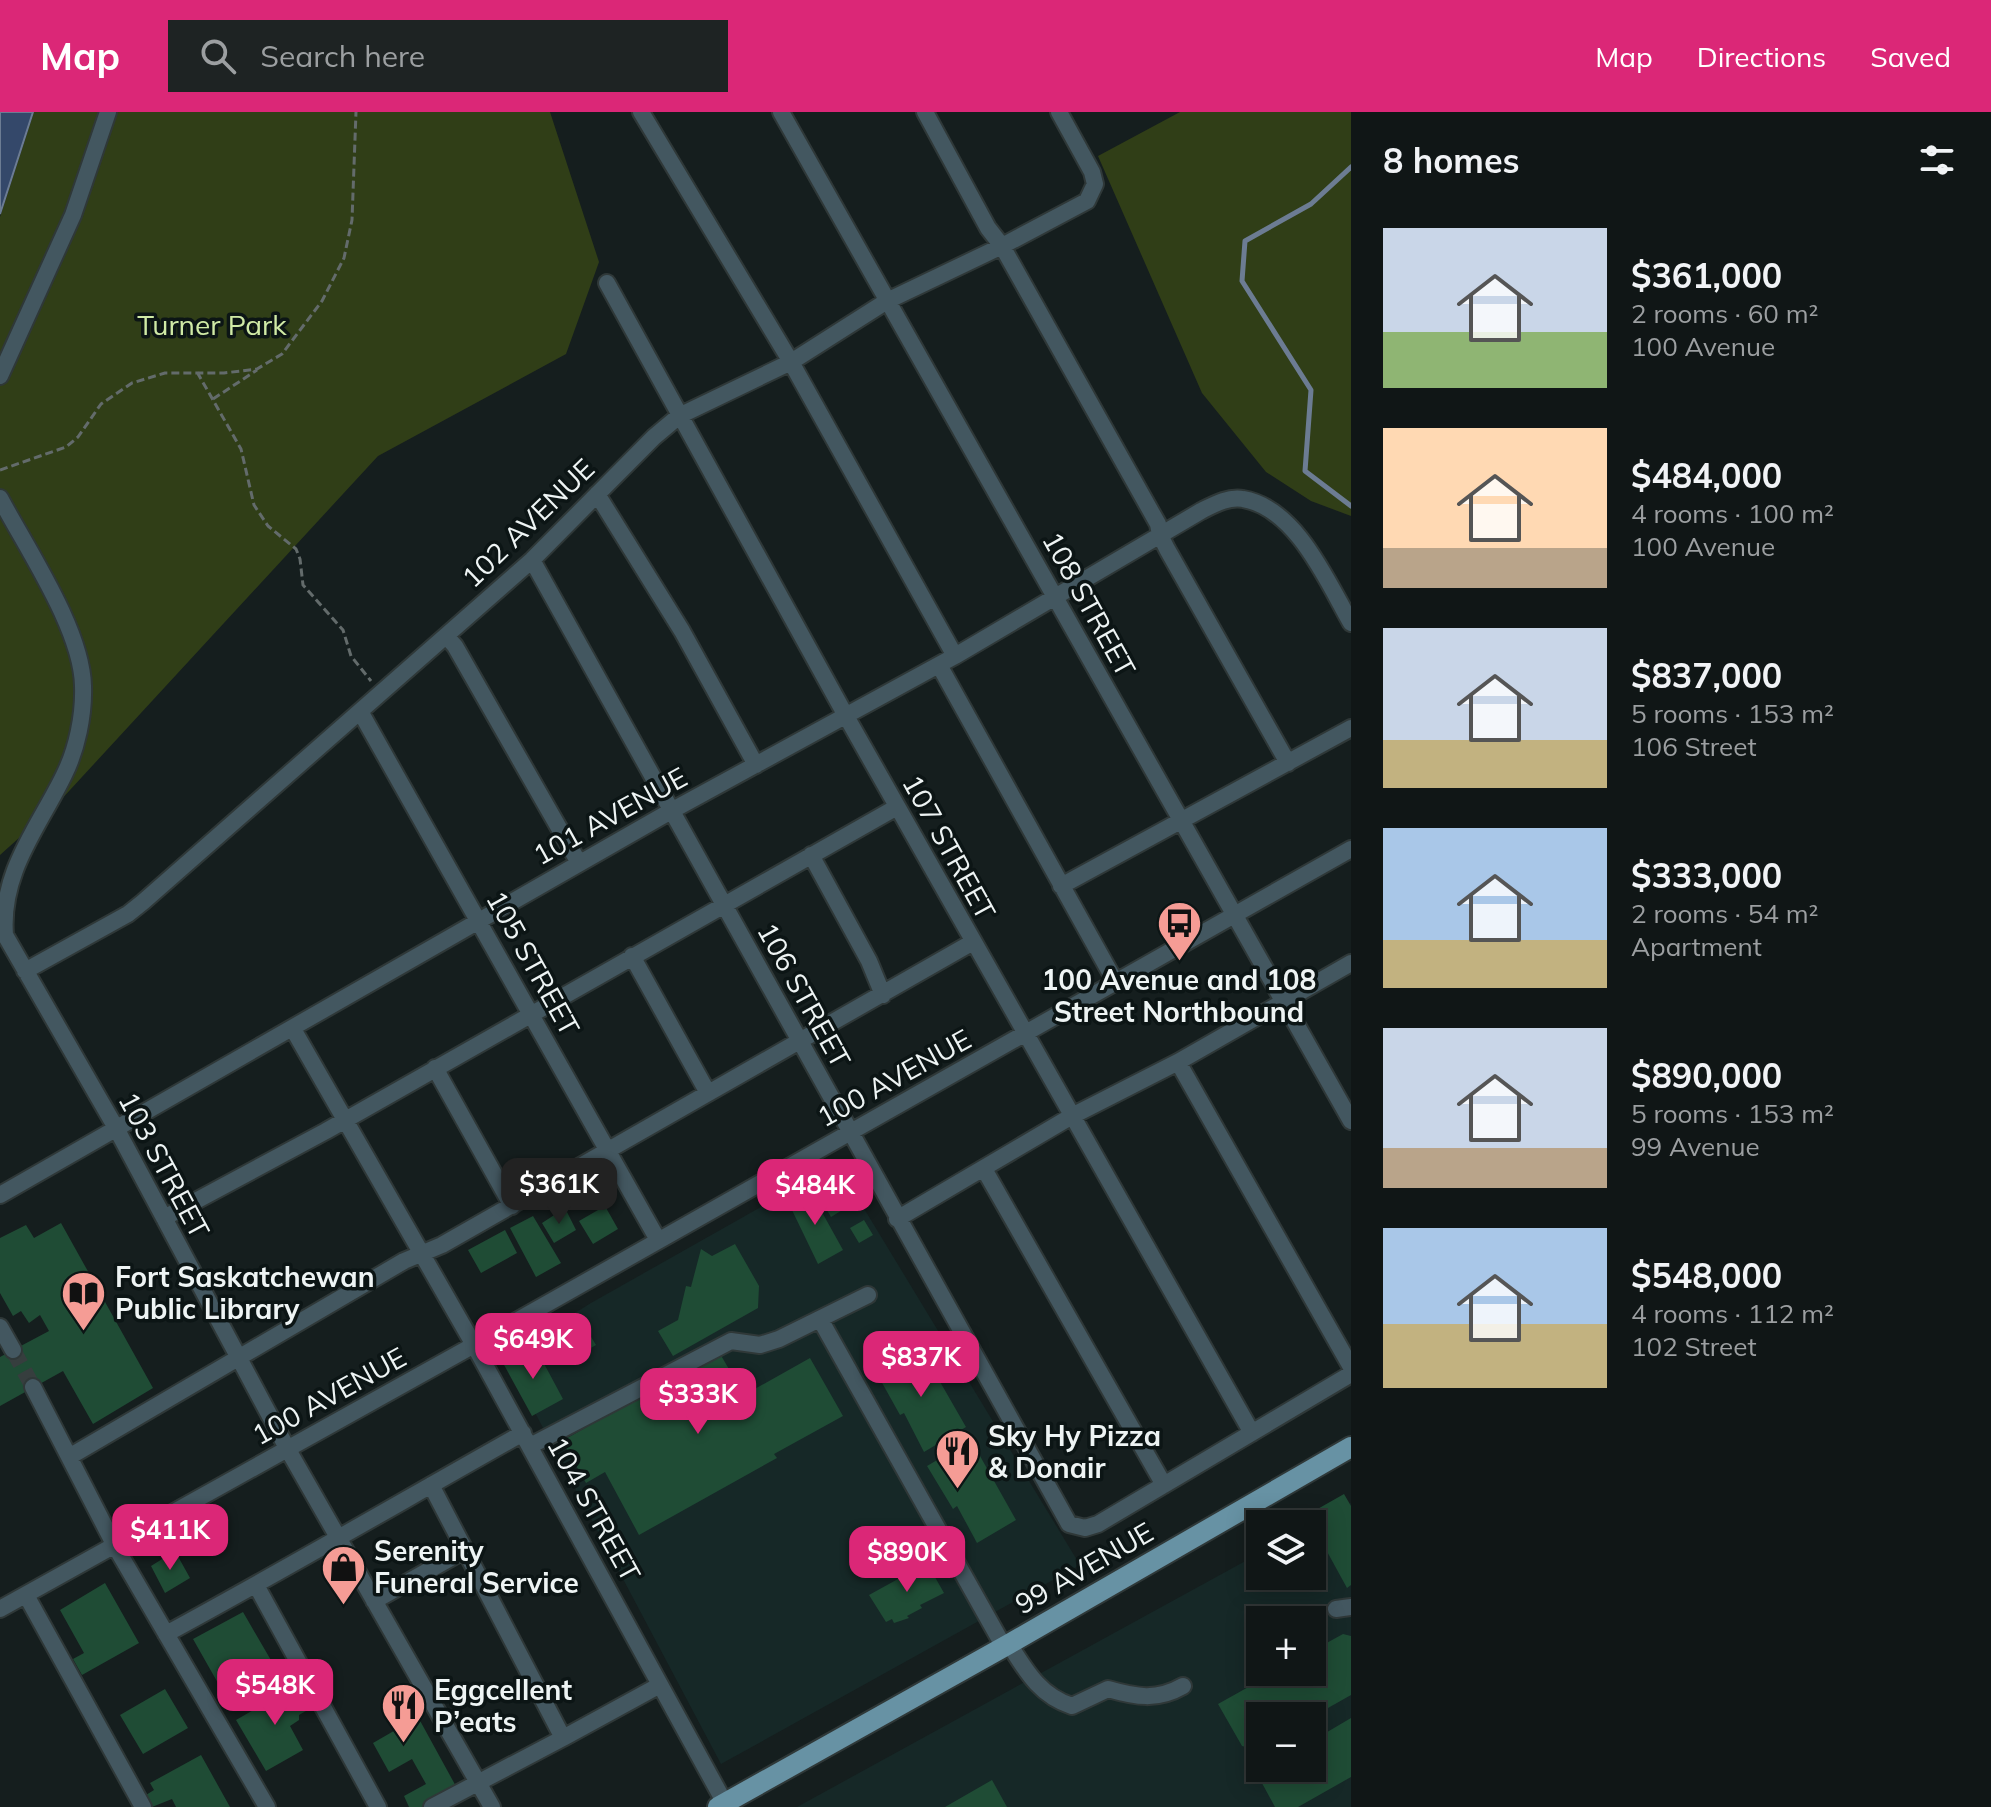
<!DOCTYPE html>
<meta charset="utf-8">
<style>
body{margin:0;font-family:Mulish,sans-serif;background:#1e2323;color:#f1f3f6;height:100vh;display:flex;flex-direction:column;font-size:30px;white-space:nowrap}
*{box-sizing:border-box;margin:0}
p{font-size:26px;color:#9c9fa1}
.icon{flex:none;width:44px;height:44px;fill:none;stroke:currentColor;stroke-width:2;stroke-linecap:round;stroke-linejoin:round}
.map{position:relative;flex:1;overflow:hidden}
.drawer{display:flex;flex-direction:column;background:#101616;width:640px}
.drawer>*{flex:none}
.tools{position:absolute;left:1246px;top:1398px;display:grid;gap:16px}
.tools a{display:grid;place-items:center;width:80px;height:80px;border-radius:0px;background:#101616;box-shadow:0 4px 20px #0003,0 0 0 2px #303535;font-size:40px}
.price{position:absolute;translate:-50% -68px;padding:0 18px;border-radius:16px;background:#db2777;color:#fff;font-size:26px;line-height:52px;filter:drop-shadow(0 2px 4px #0008)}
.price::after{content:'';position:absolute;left:50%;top:48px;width:24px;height:18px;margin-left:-12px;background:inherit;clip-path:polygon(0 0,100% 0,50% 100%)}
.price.on{background:#222;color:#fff}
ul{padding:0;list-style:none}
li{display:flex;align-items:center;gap:24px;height:200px;padding:0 32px}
li span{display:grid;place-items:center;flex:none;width:224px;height:160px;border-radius:0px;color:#555}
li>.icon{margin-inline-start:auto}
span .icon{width:96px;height:96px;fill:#fffc;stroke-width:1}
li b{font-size:34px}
h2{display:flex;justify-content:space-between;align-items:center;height:96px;padding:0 32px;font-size:34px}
header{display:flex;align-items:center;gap:48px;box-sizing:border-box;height:112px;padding:0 40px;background:#db2777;color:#fff}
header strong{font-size:38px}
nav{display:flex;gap:44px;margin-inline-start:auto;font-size:28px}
.search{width:560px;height:72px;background:#1e2323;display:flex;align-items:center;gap:20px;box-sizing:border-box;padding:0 28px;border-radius:0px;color:#9c9fa1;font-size:30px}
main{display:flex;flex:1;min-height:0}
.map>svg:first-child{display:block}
.built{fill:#162827;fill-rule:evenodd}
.green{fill:#303e17}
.water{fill:#34486a;stroke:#6c7c93;stroke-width:2}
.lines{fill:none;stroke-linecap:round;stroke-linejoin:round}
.stream{stroke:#6c7c93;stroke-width:5}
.building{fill:#1f4c35}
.minor-tunnel{stroke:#363e3e;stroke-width:16;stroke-dasharray:16 8;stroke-linecap:butt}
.minor-casing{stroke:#2f3838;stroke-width:20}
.major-casing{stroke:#2f3838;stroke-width:24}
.path{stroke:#636b6b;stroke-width:3;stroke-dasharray:8 4;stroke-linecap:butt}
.minor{stroke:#435760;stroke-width:16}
.major{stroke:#6792a4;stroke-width:20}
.labels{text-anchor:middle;stroke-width:7;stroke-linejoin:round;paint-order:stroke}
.park-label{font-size:28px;fill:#d0eaa6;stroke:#0c1515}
.street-label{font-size:28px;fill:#eef4f4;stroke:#0c1515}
.poi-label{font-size:28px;font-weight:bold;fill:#eef4f4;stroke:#0c1515;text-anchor:start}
</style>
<header>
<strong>Map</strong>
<div class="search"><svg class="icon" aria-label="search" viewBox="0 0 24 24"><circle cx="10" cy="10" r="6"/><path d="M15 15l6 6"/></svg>Search here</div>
<nav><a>Map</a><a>Directions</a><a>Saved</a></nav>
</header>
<main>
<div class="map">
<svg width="1351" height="1695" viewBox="0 0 1351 1695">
<rect width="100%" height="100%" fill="#151e1e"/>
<path class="built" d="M 837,1052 L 1080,1453 L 721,1652 L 505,1244 L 591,1191 Z
M 1351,1391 L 1351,1695 L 797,1695 L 1260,1441 L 1260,1464 L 1312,1464 L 1312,1412 ZM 1260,1508 L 1312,1508 L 1312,1560 L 1260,1560 ZM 1260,1604 L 1312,1604 L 1312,1656 L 1260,1656 Z"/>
<path class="green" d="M 34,0 L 550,0 L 599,150 L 566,242 L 378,344 L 58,691 L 0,743 L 0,105 Z
M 1180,0 L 1351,0 L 1351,404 L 1311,389 L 1266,360 L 1202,281 L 1098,44 Z"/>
<path class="water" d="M 0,0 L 33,0 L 0,102 Z"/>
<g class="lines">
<path class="stream" d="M 1351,55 L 1311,92 L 1245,129 L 1242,169 L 1311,278 L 1305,359 L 1351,394"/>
</g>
<path class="building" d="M 841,1074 L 852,1092 L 831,1105 L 818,1083 Z
M 803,1077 L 818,1093 L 843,1138 L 818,1152 L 791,1096 L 792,1083 Z
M 605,1094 L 618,1117 L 593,1132 L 579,1109 Z
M 565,1096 L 576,1118 L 554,1131 L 542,1111 Z
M 533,1104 L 561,1151 L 536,1165 L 510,1116 Z
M 864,1108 L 873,1123 L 859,1131 L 850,1116 Z
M 61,1111 L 153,1276 L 93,1312 L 63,1259 L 0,1294 L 0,1245 L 49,1219 L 40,1203 L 29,1211 L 21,1199 L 13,1204 L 0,1181 L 0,1126 L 26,1113 L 34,1126 Z
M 505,1118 L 517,1141 L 481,1161 L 468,1138 Z
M 735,1132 L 759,1174 L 758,1196 L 673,1244 L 658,1219 L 678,1208 L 686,1174 L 691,1175 L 701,1137 L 712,1144 Z
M 585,1215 L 596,1233 L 582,1241 L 572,1223 Z
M 534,1233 L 563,1287 L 532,1304 L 503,1251 Z
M 920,1235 L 966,1315 L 924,1340 L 904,1301 L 900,1303 L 876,1260 Z
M 719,1240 L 744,1283 L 810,1246 L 843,1304 L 774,1342 L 777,1346 L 639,1423 L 605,1360 L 586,1371 L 562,1329 Z
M 971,1328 L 1016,1408 L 977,1431 L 957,1394 L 953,1397 L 927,1354 Z
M 1344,1382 L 1351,1394 L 1351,1473 L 1347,1476 L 1307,1403 Z
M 175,1439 L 190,1466 L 165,1481 L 151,1454 Z
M 927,1451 L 944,1481 L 920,1493 L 922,1496 L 907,1504 L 909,1506 L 894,1511 L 892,1507 L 886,1510 L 869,1483 Z
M 105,1471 L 139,1531 L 82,1563 L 73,1547 L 84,1541 L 60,1498 Z
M 243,1500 L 279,1562 L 242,1584 L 236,1573 L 223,1580 L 193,1527 Z
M 1343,1522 L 1351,1524 L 1351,1583 L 1312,1605 L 1260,1604 L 1260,1634 L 1254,1637 L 1242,1634 L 1218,1592 L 1275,1560 L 1312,1560 L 1312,1539 Z
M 293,1575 L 301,1577 L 311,1596 L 299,1603 L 299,1608 L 290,1614 L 303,1638 L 266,1659 L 236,1608 Z
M 165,1577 L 188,1616 L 143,1642 L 120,1603 Z
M 418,1605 L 458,1678 L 428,1695 L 409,1695 L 404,1684 L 426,1672 L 412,1647 L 389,1660 L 373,1631 Z
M 1351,1606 L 1351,1665 L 1298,1695 L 1275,1695 L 1257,1662 L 1266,1656 L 1312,1656 L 1312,1629 Z
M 201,1643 L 230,1695 L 176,1695 L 172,1687 L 152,1695 L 146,1683 L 154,1678 L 150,1671 Z
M 992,1668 L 1007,1695 L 945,1695 Z"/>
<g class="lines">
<path class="minor-tunnel" d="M 13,1238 L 33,1275"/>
<defs>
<path id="minor" d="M 641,0 L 791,250 L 955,544
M 781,0 L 1351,1009
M 925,0 L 988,116 L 1002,134 L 1158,412 L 1160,423 L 1167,437 L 1288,651
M 607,171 L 846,604 L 1252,1321
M 0,264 L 73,103 L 108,0
M 597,382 L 682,519 L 756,653
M 0,386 C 27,437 82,518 83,574 C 84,603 77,637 64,663 C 39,715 0,760 5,823 L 116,1016 L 287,1336 L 492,1695
M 532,448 L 1069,1412 L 1085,1416 L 1098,1412 L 1351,1262
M 446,524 L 455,534 L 579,751
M 939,553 L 1116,871
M 361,601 L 658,1128
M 811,743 L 869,849 L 883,883
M 1061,774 L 1351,616
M 632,844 L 708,981
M 25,859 L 128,802 L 143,790 L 532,448 L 654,325 L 679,304 L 791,250 L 887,189 L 1002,134 L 1087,89 L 1095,72 L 1092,60 L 1059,0
M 293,917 L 474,1233 L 727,1695
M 1178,950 L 1351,1255
M 435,956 L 512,1094
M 984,1057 L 1164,1373
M 0,1083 L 671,699 L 955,544 L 1201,399 C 1213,393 1229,384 1243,387 C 1296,396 1327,469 1351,511
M 164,1106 L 326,1019 L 897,695
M 897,1107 L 1072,1004 L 1178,950 L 1351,851
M 820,1207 L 1004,1535
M 0,1215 L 13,1238
M 33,1275 L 115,1434 L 267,1695
M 530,1334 L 731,1229 L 760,1233 L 779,1227 L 868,1183
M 69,1345 L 404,1149 L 442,1133 L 973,830
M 431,1373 L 563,1626 L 660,1573
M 256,1473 L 378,1695
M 26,1483 L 143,1695
M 374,1489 L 465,1438
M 0,1497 L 474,1233 L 1351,737
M 1336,1497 L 1351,1495
M 166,1522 C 286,1457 404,1388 523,1321
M 1009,1532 C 1026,1559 1040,1584 1072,1594 L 1108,1577 C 1136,1585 1157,1589 1183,1574
M 432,1695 L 563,1626"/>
<path id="major" d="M 718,1695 L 1009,1532 L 1351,1335"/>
</defs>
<use href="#minor" class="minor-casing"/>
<use href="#major" class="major-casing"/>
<path class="path" d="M 197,260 L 241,337 L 254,393 L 268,414 L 296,437 L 300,447 L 303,473 L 343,518 L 351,544 L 371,569
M 213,287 L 257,258
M 0,358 L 66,335 L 78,325 L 101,292 L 132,271 L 165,261 L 224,261 L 257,257 L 282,242 L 322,189 L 344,146 L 352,108 L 356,0"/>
<use href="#minor" class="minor"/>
<use href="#major" class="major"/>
</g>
<defs>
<symbol id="bus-pin" viewBox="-11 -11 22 30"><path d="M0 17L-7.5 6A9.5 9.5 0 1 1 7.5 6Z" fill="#f59c95" stroke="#0c1515"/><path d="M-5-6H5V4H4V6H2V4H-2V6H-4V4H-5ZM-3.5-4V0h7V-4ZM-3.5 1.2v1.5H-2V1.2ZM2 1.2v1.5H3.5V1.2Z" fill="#111"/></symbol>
<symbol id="library-pin" viewBox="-11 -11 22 30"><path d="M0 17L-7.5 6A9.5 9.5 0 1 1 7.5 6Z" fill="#f59c95" stroke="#0c1515"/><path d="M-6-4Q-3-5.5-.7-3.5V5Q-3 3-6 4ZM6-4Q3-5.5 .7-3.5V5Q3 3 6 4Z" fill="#111"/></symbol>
<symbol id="restaurant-pin" viewBox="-11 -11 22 30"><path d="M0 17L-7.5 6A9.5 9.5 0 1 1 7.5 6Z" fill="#f59c95" stroke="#0c1515"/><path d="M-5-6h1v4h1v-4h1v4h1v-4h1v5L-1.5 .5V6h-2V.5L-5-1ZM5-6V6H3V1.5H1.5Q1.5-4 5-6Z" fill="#111"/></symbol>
<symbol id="shop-pin" viewBox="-11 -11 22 30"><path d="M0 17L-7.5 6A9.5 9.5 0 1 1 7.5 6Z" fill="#f59c95" stroke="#0c1515"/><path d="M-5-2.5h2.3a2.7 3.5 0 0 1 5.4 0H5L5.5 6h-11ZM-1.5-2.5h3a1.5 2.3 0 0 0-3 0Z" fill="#111"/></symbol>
</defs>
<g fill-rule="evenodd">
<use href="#bus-pin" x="1154" y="786" width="51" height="69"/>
<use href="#library-pin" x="58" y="1156" width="51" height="69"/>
<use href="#restaurant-pin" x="932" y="1314" width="51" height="69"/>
<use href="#shop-pin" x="318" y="1430" width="51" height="69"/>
<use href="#restaurant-pin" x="378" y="1568" width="51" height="69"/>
</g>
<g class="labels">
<g class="park-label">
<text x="212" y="223">Turner Park</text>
</g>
<g class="street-label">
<text transform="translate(528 411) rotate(-44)" y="10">102 AVENUE</text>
<text transform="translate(1089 492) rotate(61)" y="10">108 STREET</text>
<text transform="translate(610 704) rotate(-29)" y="10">101 AVENUE</text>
<text transform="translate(949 735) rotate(61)" y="10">107 STREET</text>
<text transform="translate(533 851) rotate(61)" y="10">105 STREET</text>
<text transform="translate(804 883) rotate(61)" y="10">106 STREET</text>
<text transform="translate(894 966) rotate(-29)" y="10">100 AVENUE</text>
<text transform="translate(164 1053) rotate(62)" y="10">103 STREET</text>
<text transform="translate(329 1284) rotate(-29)" y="10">100 AVENUE</text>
<text transform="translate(594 1397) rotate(61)" y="10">104 STREET</text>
<text transform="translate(1084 1456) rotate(-30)" y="10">99 AVENUE</text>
</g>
<g class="poi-label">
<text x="1179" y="878" text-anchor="middle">100 Avenue and 108<tspan x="1179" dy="32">Street Northbound</tspan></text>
<text x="115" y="1175">Fort Saskatchewan<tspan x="115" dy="32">Public Library</tspan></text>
<text x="988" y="1334">Sky Hy Pizza<tspan x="988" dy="32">&amp; Donair</tspan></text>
<text x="374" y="1449">Serenity<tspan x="374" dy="32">Funeral Service</tspan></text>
<text x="434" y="1588">Eggcellent<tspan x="434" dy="32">P’eats</tspan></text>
</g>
</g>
</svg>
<div class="tools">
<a><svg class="icon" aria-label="layers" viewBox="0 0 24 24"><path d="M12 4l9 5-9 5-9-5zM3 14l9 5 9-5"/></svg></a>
<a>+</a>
<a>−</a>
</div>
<b class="price on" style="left:559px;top:1114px">$361K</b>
<b class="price" style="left:815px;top:1115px">$484K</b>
<b class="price" style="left:533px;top:1269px">$649K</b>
<b class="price" style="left:921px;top:1287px">$837K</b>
<b class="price" style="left:698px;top:1324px">$333K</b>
<b class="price" style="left:170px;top:1460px">$411K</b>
<b class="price" style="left:907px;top:1482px">$890K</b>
<b class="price" style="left:275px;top:1615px">$548K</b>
</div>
<section class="drawer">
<h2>8 homes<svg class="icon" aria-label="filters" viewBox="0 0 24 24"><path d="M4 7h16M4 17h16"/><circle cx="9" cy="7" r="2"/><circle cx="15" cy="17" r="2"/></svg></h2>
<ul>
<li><span style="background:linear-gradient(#c9d6e8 65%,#8fb573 0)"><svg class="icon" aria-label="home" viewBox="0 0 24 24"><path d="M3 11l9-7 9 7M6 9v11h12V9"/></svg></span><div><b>$361,000</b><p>2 rooms · 60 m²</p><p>100 Avenue</p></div></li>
<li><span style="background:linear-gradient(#ffd9b3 75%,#b9a48a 0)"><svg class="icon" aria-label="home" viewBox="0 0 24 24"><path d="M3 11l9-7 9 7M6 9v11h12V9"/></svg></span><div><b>$484,000</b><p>4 rooms · 100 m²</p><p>100 Avenue</p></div></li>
<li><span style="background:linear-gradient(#c9d6e8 70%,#c2b280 0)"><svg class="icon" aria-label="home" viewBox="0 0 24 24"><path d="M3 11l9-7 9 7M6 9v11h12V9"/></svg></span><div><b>$837,000</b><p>5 rooms · 153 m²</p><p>106 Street</p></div></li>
<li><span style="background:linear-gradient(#a9c7e8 70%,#c2b280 0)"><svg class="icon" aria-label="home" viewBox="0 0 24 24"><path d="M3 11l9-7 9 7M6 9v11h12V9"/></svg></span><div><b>$333,000</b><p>2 rooms · 54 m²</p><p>Apartment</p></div></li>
<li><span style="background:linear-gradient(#c9d6e8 75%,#b9a48a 0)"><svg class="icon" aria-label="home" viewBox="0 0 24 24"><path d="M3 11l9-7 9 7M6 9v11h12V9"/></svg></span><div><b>$890,000</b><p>5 rooms · 153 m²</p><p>99 Avenue</p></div></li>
<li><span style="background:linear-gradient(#a9c7e8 60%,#c2b280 0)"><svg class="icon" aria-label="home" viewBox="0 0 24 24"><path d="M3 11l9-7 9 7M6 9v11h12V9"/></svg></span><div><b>$548,000</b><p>4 rooms · 112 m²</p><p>102 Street</p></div></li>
</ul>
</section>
</main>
